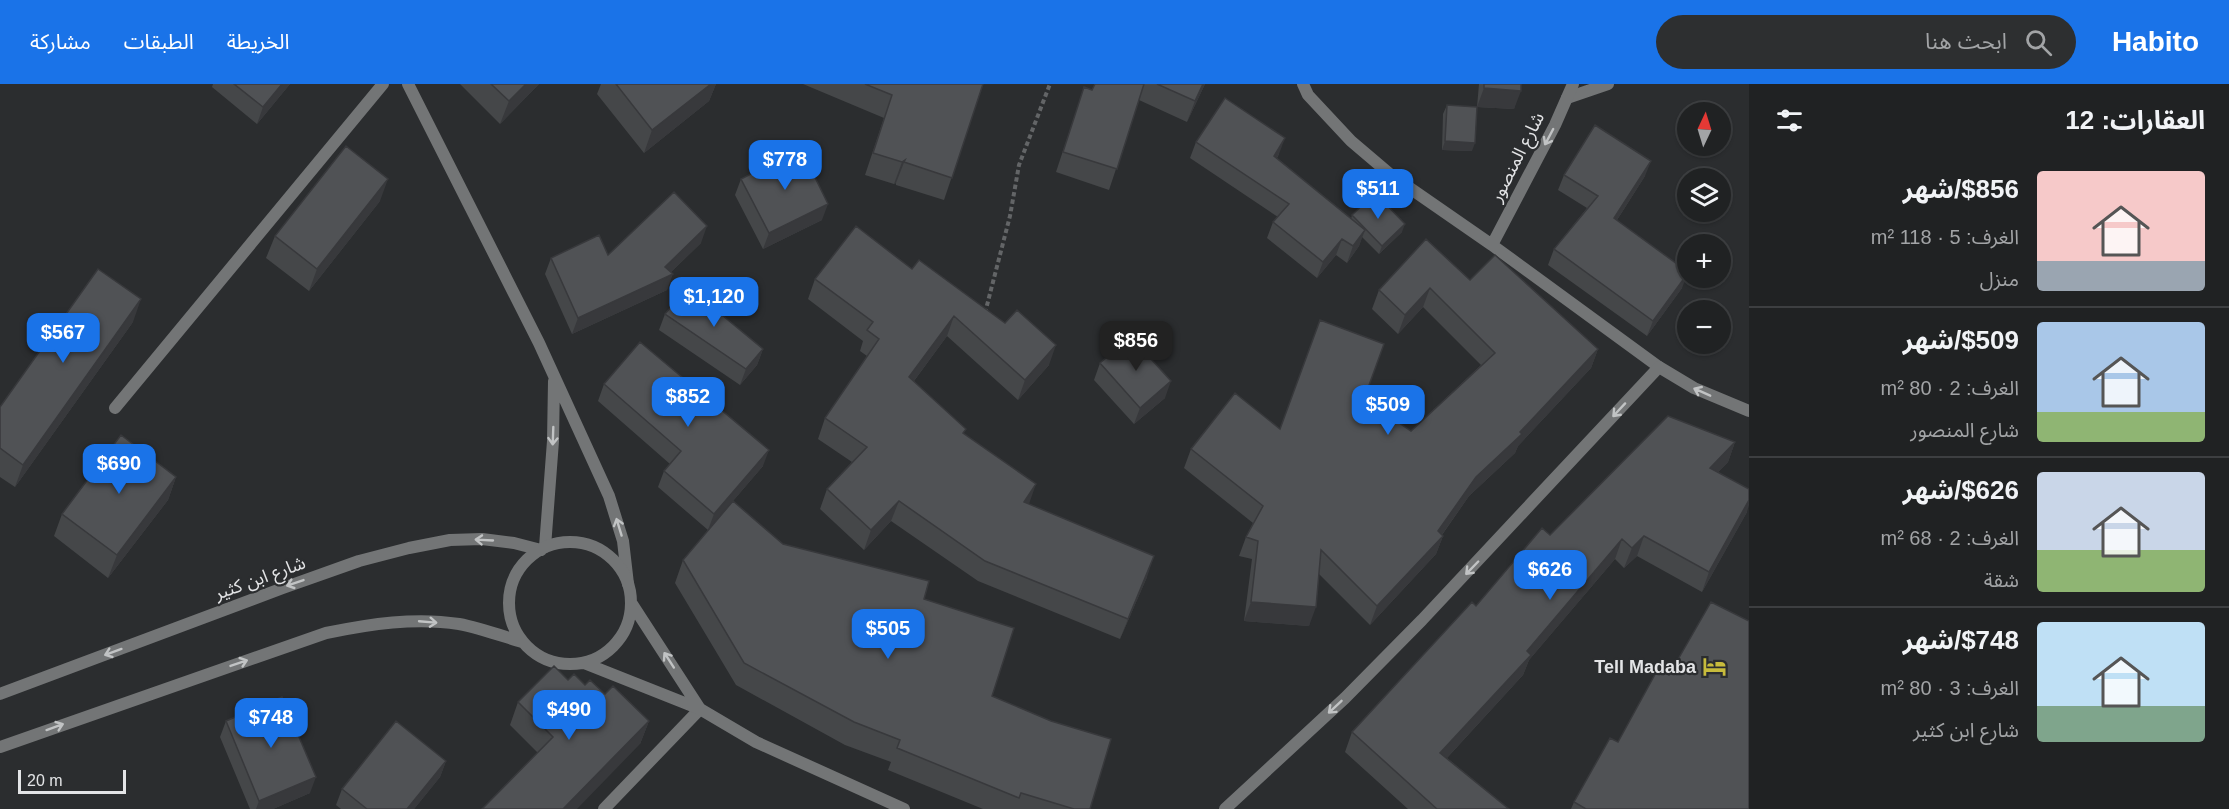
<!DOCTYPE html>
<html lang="ar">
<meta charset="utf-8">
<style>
body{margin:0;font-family:Helvetica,"Noto Sans Arabic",sans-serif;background:#2d2f30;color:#f1f3f6;direction:rtl;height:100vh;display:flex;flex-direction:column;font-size:22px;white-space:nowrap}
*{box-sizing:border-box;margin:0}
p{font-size:20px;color:#a2a4a6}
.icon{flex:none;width:33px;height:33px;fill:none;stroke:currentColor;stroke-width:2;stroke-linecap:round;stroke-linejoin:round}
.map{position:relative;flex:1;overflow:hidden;direction:ltr}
.side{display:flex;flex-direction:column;background:#202223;width:480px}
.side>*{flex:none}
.needle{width:39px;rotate:4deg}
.fabs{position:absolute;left:1677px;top:18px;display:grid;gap:12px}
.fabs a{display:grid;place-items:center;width:54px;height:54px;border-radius:50%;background:#202223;box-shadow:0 2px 4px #0004,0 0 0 2px #3d3f41;font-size:30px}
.scale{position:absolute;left:18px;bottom:15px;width:108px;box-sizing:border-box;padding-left:6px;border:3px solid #e3e4e6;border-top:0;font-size:16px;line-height:21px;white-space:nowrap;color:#e3e4e6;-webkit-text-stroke:4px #2b2d2f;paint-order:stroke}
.price{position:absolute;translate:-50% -51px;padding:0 14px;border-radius:12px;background:#1a73e8;color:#fff;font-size:20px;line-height:39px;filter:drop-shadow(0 2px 3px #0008)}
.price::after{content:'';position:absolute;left:50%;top:36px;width:18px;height:14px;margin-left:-9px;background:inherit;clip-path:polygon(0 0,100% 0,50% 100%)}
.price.selected{background:#222;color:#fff}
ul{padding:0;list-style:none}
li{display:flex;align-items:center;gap:18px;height:150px;padding:0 24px}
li+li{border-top:2px solid #3d3f41}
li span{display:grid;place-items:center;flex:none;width:168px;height:120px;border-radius:6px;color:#555}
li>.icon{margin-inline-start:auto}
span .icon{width:72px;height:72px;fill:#fffc;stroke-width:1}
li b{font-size:26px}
h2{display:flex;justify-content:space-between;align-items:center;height:72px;padding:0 24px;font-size:26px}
header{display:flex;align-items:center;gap:36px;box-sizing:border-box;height:84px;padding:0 30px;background:#1a73e8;color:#fff}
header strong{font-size:28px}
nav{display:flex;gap:33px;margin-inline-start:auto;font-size:21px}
.search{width:420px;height:54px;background:#2d2f30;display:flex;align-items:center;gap:15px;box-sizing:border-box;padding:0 21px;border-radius:33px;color:#a2a4a6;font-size:22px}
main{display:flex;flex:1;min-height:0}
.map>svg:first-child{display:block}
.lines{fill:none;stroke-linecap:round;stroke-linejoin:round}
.path{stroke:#636567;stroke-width:4;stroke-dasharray:4.5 3;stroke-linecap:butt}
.service{stroke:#737576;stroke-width:12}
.minor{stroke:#737576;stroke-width:12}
.tertiary{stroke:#737576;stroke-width:12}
.wall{fill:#454749}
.shaded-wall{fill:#38393c}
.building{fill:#505255;stroke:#38393c;stroke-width:1.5}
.oneway{stroke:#c1c3c4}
.labels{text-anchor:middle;stroke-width:4.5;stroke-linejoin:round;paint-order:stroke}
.street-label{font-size:18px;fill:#e3e4e6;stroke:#2b2d2f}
.poi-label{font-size:18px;font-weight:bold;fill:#e3e4e6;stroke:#2b2d2f;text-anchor:end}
</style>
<header>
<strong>Habito</strong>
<div class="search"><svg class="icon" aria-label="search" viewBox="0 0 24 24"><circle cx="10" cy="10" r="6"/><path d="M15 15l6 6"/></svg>ابحث هنا</div>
<nav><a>الخريطة</a><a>الطبقات</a><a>مشاركة</a></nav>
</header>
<main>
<section class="side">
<h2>العقارات: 12<svg class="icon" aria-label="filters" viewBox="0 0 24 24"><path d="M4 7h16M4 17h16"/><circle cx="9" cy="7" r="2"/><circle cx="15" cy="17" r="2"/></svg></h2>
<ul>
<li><span style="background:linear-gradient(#f6c9c9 75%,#9aa5b1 0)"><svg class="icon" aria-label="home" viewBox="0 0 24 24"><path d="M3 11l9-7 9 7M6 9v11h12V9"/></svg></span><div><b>$856/شهر</b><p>الغرف: 5 · 118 m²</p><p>منزل</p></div></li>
<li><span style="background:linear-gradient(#a9c7e8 75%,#8fb573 0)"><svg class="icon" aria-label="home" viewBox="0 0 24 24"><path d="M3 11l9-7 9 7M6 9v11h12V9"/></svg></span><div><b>$509/شهر</b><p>الغرف: 2 · 80 m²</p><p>شارع المنصور</p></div></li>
<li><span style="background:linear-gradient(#c9d6e8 65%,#8fb573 0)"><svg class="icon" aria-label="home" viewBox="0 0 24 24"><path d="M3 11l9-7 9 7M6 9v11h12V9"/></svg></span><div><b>$626/شهر</b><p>الغرف: 2 · 68 m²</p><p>شقة</p></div></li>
<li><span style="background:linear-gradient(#bfe0f5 70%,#7fa58c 0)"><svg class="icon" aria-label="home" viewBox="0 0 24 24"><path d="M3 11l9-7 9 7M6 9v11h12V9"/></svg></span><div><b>$748/شهر</b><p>الغرف: 3 · 80 m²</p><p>شارع ابن كثير</p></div></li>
</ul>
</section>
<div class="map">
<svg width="1749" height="725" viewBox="0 0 1749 725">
<rect width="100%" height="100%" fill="#2b2d2f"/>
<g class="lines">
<path class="path" d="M 985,229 L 1010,132 L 1019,81 L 1050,0"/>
<path class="service" d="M 1567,14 L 1608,0
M 604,725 L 700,625"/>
<path class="minor" d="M 408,0 L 539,259 L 609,412 L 623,457 L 628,500
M 1303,0 L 1308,11 L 1351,57 L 1391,91 L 1492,161 L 1659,283
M 1492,161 L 1555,41 L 1573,0
M 115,324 L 383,0
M 545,463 L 553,357 L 554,297"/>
<path class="tertiary" d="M509 519a61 61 0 1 1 122 0a61 61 0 1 1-122 0Z
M 632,520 L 700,625
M 584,579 L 700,625 L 756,658 L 904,725
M 0,610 L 283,504 L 359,477 L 409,464 L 450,456 L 482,455 L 514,459 L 541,466
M 0,663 L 326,549 C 370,540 415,533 459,540 C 480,544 502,552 522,558
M 1225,725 L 1345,614 L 1422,536 L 1659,283 L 1694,304 L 1749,327"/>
</g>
<path class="wall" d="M 213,0 L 290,0 L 257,40 L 212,3 Z
M 460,0 L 539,0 L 500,40 Z
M 601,0 L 716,0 L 709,17 L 644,69 L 597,10 Z
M 803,0 L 983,0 L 944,116 L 896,101 L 896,99 L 894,100 L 865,91 L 884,34 Z
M 1095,0 L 1205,0 L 1187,38 L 1139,16 L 1109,106 L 1056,88 L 1084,3 L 1092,6 Z
M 1479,0 L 1521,0 L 1514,25 L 1477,23 Z
M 1447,21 L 1472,67 L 1442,66 L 1443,30 Z
M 1196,58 L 1279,70 L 1277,74 L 1351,135 L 1352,131 L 1402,148 L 1379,170 L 1362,153 L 1359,162 L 1347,179 L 1336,171 L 1317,194 L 1267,154 L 1273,138 L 1278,133 L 1190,74 Z
M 1564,91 L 1645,92 L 1617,136 L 1682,204 L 1647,252 L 1548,181 L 1554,165 L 1587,124 L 1558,106 Z
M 741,95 L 822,136 L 763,165 L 735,111 Z
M 380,117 L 309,207 L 266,174 L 275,152 Z
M 701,159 L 671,188 L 667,206 L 572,250 L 545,190 L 551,174 L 608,171 Z
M 912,185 L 1049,281 L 1018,316 L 947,252 L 914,297 L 964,350 L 1029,421 L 1147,493 L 1120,555 L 978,497 L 891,437 L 864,466 L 820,425 L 827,405 L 852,378 L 818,355 L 825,334 L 867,272 L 860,267 L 863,257 L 808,215 L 815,195 Z
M 1470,196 L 1598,265 L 1591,284 L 1518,362 L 1515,369 L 1469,412 L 1442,451 L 1443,452 L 1436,470 L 1370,541 L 1319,490 L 1309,542 L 1244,537 L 1252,475 L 1239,472 L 1246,453 L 1253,439 L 1184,384 L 1191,365 L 1280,345 L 1364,315 L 1411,347 L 1481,281 L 1423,223 L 1398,250 L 1372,225 L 1379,206 Z
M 665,230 L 763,265 L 757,281 L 740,301 L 659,246 Z
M 133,238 L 15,403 L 0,393 L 0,323 Z
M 1100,279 L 1165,314 L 1134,340 L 1094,296 Z
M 604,300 L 763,382 L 708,446 L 658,403 L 664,387 L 670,380 L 598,317 Z
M 1735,358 L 1728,378 L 1718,388 L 1747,428 L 1702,508 L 1637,472 L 1624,484 L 1615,475 L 1529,576 L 1523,591 L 1447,674 L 1509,725 L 1408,725 L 1345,668 L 1352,648 L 1476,522 L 1550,451 Z
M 176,393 L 168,416 L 108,494 L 54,452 L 62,430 Z
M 783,460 L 924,515 L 992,612 L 1090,725 L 983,725 L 888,686 L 891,678 L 845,661 L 736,601 L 675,499 L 683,476 Z
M 1669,591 L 1749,725 L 1571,725 L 1574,718 Z
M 568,596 L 585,601 L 605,610 L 649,637 L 640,660 L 538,669 L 510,641 L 518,618 Z
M 226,637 L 310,709 L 273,725 L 250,725 L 220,653 Z
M 446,677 L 440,693 L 414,725 L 341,725 L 336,721 L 342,705 Z"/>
<path class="shaded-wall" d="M 282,0 L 290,0 L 257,40 L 263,23 Z
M 526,0 L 539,0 L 500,40 L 509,17 Z
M 711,0 L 716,0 L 709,17 L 644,69 L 652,46 Z
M 1203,0 L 1205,0 L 1187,38 L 1195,17 Z
M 1484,4 L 1521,7 L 1514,25 L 1477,23 Z
M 1285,54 L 1279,70 L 1268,88 L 1274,72 Z
M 1445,57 L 1475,59 L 1472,67 L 1442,66 Z
M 905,76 L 896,99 L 894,100 L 902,78 Z
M 1651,77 L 1645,92 L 1608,150 L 1614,134 Z
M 388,95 L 380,117 L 309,207 L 317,185 Z
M 828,120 L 822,136 L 763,165 L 769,149 Z
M 1405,140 L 1402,148 L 1379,170 L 1382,162 Z
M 707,142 L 701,159 L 666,193 L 673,190 L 667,206 L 572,250 L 578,234 L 665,183 Z
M 1365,146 L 1359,162 L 1347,179 L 1353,162 Z
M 1342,155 L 1336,171 L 1317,194 L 1323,178 Z
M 1688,189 L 1682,204 L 1647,252 L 1653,237 Z
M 1430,204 L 1423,223 L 1398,250 L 1405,231 Z
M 141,215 L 133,238 L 15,403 L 23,381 Z
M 954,232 L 947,252 L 902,313 L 909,293 Z
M 1056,261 L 1049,281 L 1018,316 L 1025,296 Z
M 763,265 L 757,281 L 740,301 L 746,285 Z
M 1598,265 L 1591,284 L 1518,362 L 1515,369 L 1469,412 L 1436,459 L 1443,452 L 1436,470 L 1370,541 L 1377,522 L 1438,447 L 1476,393 L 1520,348 Z
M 1171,297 L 1165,314 L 1134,340 L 1140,324 Z
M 1735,358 L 1728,378 L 1703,403 L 1710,384 Z
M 769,366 L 763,382 L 708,446 L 714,430 Z
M 176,393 L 168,416 L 108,494 L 117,471 Z
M 1036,400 L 1029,420 L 1024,418 Z
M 1749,416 L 1749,421 L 1747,428 L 1702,508 L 1709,488 Z
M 899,417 L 891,437 L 864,466 L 871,446 Z
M 1644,452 L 1637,472 L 1624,484 L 1632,464 Z
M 1622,455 L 1615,475 L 1529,576 L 1523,591 L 1433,689 L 1440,669 Z
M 1154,472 L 1147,493 L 1120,555 L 1128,535 Z
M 1251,518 L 1316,523 L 1309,542 L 1244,537 Z
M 649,637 L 640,660 L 577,725 L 563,725 Z
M 446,677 L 440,693 L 414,725 L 407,725 Z
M 316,693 L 310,709 L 273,725 L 256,725 L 259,717 Z"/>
<path class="building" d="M 234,0 L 282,0 L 263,23 Z
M 491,0 L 526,0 L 509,17 Z
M 616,0 L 711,0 L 652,46 Z
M 865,0 L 983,0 L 952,94 L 904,78 L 905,76 L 902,78 L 873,69 L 892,11 Z
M 1095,0 L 1144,0 L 1117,85 L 1063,68 L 1084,3 L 1092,6 Z
M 1157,0 L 1203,0 L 1195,17 Z
M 1484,0 L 1521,0 L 1521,7 L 1484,4 Z
M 1225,14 L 1285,54 L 1274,72 L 1365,146 L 1353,162 L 1342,155 L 1323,178 L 1273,138 L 1289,120 L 1196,58 Z
M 1447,21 L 1477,23 L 1475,59 L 1445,57 Z
M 1595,41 L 1651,77 L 1614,134 L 1688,188 L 1688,189 L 1653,237 L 1554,165 L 1598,112 L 1564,91 Z
M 346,62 L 388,95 L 317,185 L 275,152 Z
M 801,65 L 828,120 L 769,149 L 741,95 Z
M 674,108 L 707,142 L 665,183 L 673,190 L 578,234 L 551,174 L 599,151 L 608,171 Z
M 1375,109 L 1405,140 L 1382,162 L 1352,131 Z
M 856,142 L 912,185 L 919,176 L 1005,239 L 1017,226 L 1056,261 L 1025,296 L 954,232 L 909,293 L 966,345 L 963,349 L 1036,400 L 1024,418 L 1154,472 L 1128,535 L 985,477 L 899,417 L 871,446 L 827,405 L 867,363 L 825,334 L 879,255 L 867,246 L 873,238 L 815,195 Z
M 1426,155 L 1470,196 L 1495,171 L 1598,265 L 1520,348 L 1522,350 L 1476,393 L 1438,447 L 1443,452 L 1377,522 L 1321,466 L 1316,523 L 1251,518 L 1258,457 L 1246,453 L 1263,422 L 1191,365 L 1235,309 L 1280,345 L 1320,236 L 1384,260 L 1364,315 L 1411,347 L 1495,269 L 1430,204 L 1405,231 L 1379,206 Z
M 98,185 L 141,215 L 23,381 L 0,364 L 0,323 Z
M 688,203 L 763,265 L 746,285 L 665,230 Z
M 1131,253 L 1171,297 L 1140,324 L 1100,279 Z
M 640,258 L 769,366 L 714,430 L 664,387 L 681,367 L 604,300 Z
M 1668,332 L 1735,358 L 1710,384 L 1749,405 L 1749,416 L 1709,488 L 1644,452 L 1632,464 L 1622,455 L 1527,567 L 1531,571 L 1440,669 L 1509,725 L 1437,725 L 1352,648 L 1472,518 L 1476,522 L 1542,444 L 1550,451 Z
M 121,351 L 176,393 L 117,471 L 62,430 Z
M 733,417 L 783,460 L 929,497 L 924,515 L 1014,544 L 992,612 L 1051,637 L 1111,655 L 1090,725 L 1074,725 L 1021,709 L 1019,714 L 897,664 L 900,656 L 854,638 L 744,579 L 683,476 Z
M 1711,518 L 1749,537 L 1749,725 L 1586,725 L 1574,718 L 1610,654 L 1618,658 L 1658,585 L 1669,591 Z
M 554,582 L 568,596 L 574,590 L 585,601 L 590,596 L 605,610 L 613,602 L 649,637 L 563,725 L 482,725 L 553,653 L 518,618 Z
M 282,613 L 316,693 L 259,717 L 226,637 Z
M 396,637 L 446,677 L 407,725 L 367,725 L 342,705 Z"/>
<defs><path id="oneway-shaft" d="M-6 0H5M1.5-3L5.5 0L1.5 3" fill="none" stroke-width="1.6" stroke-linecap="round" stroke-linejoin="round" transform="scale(1.5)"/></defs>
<g class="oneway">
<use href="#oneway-shaft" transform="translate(1549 53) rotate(118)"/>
<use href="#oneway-shaft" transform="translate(1702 308) rotate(-156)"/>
<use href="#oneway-shaft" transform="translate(1619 326) rotate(133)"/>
<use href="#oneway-shaft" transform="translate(553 352) rotate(92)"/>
<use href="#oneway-shaft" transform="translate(619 443) rotate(-107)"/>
<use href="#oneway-shaft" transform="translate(484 456) rotate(-177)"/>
<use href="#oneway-shaft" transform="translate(1472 484) rotate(134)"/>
<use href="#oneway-shaft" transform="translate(295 499) rotate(161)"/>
<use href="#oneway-shaft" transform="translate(428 538) rotate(5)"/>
<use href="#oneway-shaft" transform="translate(113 568) rotate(160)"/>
<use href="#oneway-shaft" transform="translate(669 576) rotate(-123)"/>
<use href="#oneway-shaft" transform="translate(239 579) rotate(-19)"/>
<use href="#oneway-shaft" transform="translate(1335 623) rotate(137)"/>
<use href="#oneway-shaft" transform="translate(55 643) rotate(-20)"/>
</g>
<defs>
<symbol id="hotel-bare" viewBox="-9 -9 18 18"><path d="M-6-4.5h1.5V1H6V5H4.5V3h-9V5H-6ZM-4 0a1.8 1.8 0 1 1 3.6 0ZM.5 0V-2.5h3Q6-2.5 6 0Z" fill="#c7bb3c" stroke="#2b2d2f" stroke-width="2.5" paint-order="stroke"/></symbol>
</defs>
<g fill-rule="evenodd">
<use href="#hotel-bare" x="1698" y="566" width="33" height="33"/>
</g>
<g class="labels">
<g class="street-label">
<text transform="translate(1517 73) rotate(-63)" y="6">شارع المنصور</text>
<text transform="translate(260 494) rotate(-20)" y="6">شارع ابن كثير</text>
</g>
<g class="poi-label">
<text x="1696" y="589">Tell Madaba</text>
</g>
</g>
</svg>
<div class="fabs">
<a><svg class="needle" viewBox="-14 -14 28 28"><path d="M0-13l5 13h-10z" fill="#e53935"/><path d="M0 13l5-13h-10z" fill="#a2a4a6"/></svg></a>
<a><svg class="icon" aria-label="layers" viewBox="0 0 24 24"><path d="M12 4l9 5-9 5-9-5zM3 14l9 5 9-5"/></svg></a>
<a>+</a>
<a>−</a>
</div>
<div class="scale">20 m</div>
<b class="price" style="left:785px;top:107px">$778</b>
<b class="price" style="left:1378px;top:136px">$511</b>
<b class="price" style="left:714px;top:244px">$1,120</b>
<b class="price" style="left:63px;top:280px">$567</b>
<b class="price selected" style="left:1136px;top:288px">$856</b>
<b class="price" style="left:688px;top:344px">$852</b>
<b class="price" style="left:1388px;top:352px">$509</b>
<b class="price" style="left:119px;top:411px">$690</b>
<b class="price" style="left:1550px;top:517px">$626</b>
<b class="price" style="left:888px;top:576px">$505</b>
<b class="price" style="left:569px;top:657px">$490</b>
<b class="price" style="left:271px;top:665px">$748</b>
</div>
</main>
